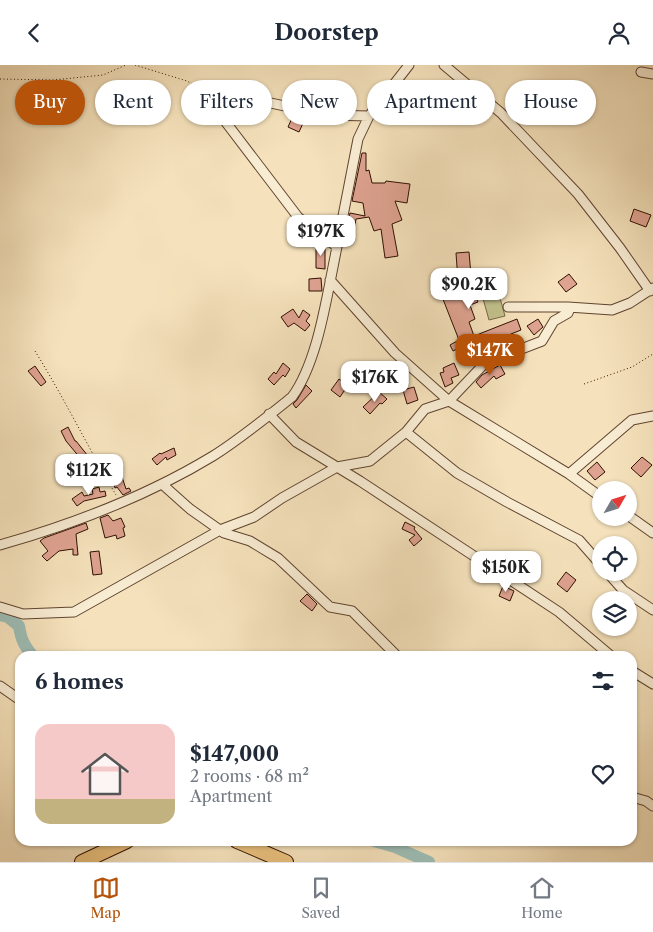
<!DOCTYPE html>
<meta charset="utf-8">
<style>
body{margin:0;font-family:"Libre Caslon Text",serif;background:#f6f6f7;color:#1f2937;height:100vh;display:flex;flex-direction:column;font-size:19px;white-space:nowrap}
*{box-sizing:border-box;margin:0}
p{font-size:16px;color:#747a83}
.icon{flex:none;width:28px;height:28px;fill:none;stroke:currentColor;stroke-width:2;stroke-linecap:round;stroke-linejoin:round}
.map{position:relative;flex:1;overflow:hidden}
.side{position:absolute;left:15px;top:586px;width:622px;height:195px;display:flex;flex-direction:column;background:#fff;border-radius:15px;box-shadow:0 1px 4px #0004}
.side>*{flex:none}
.hud{position:absolute;left:15px;top:15px;width:624px;height:45px;display:flex;gap:10px}
.needle{width:32px;rotate:51deg}
.controls{position:absolute;left:592px;top:416px;display:grid;gap:10px}
.controls a{display:grid;place-items:center;width:45px;height:45px;border-radius:50%;background:#fff;box-shadow:0 1px 4px #0004;font-size:25px}
.price{position:absolute;translate:-50% -42px;padding:0 11px;border-radius:10px;background:#fff;color:#222;font-size:16px;line-height:32px;filter:drop-shadow(0 1px 2px #0008)}
.price::after{content:'';position:absolute;left:50%;top:30px;width:15px;height:11px;margin-left:-8px;background:inherit;clip-path:polygon(0 0,100% 0,50% 100%)}
.price.selected{background:#b45309;color:#fff}
ul{padding:0;list-style:none}
li{display:flex;align-items:center;gap:15px;height:125px;padding:0 20px}
li span{display:grid;place-items:center;flex:none;width:140px;height:100px;border-radius:15px;color:#555}
li>.icon{margin-inline-start:auto}
span .icon{width:60px;height:60px;fill:#fffc;stroke-width:1}
li b{font-size:21px}
h2{display:flex;justify-content:space-between;align-items:center;height:60px;padding:0 20px;font-size:21px}
.chip{padding:0 18px;border-radius:22px;background:#fff;box-shadow:0 1px 4px #0004;font-size:18px;line-height:45px}
.chip.selected{background:#b45309;color:#fff}
header{display:flex;justify-content:space-between;align-items:center;height:65px;padding:0 20px;background:#fff;font-size:22px;font-weight:800}
.tabs{display:flex;justify-content:space-around;align-items:center;height:70px;border-top:1px solid #e0e1e3;background:#fff;font-size:14px;color:#747a83}
.tabs a{display:grid;justify-items:center;gap:2px}
.tabs .selected{color:#b45309}
.map>svg:first-child{display:block}
.green{fill:#c2c18c;stroke:#786846}
.lines{fill:none;stroke-linecap:round;stroke-linejoin:round}
.river{stroke:#9dbdb5;stroke-width:12}
.building{fill:#dfa391;stroke:#2f0f00}
.minor-casing{stroke:#60442f;stroke-width:11}
.highway-casing{stroke:#2f0f00;stroke-width:16}
.path{stroke:#2f0f00;stroke-width:1;stroke-dasharray:1 2.5;stroke-linecap:butt}
.minor{stroke:#f8ecd3;stroke-width:9}
.highway{stroke:#eac17e;stroke-width:14}
</style>
<header><svg class="icon" aria-label="back" viewBox="0 0 24 24"><path d="M15 5l-7 7 7 7"/></svg>Doorstep<svg class="icon" aria-label="person" viewBox="0 0 24 24"><circle cx="12" cy="8" r="4"/><path d="M4 21q1-7 8-7t8 7"/></svg></header>
<div class="map">
<svg width="653" height="797" viewBox="0 0 653 797">
<rect width="100%" height="100%" fill="#f5e2bc"/>
<filter id="stains"><feTurbulence type="fractalNoise" baseFrequency=".004" numOctaves="4"/><feColorMatrix values="0 0 0 0 .2 0 0 0 0 .09 0 0 0 0 .02 0 0 0 .5 -.17"/></filter>
<radialGradient id="worn" r=".72"><stop offset=".6" stop-color="#630" stop-opacity="0"/><stop offset="1" stop-color="#630" stop-opacity=".3"/></radialGradient>
<path class="green" d="M 498,226 L 505,251 L 489,255 L 482,230 Z"/>
<g class="lines">
<path class="river" d="M 0,550 L 8,552 L 19,561 C 21,574 24,581 33,591
M 374,776 L 395,782 L 429,797"/>
</g>
<path class="building" d="M 293,51 L 304,56 L 299,67 L 288,62 Z
M 362,88 L 366,88 L 366,106 L 369,105 L 372,118 L 385,118 L 386,116 L 410,119 L 407,138 L 395,136 L 402,155 L 392,159 L 398,191 L 385,193 L 381,164 L 374,166 L 369,152 L 356,154 L 352,177 L 344,175 L 350,148 L 365,151 L 363,138 L 352,136 Z
M 634,144 L 651,150 L 646,162 L 630,156 Z
M 316,181 L 325,181 L 325,204 L 316,203 Z
M 469,187 L 471,210 L 474,209 L 475,220 L 471,221 L 478,237 L 470,240 L 475,254 L 469,257 L 474,271 L 517,254 L 521,265 L 464,288 L 461,282 L 453,286 L 450,280 L 459,275 L 439,224 L 458,216 L 456,188 Z
M 569,209 L 577,219 L 566,227 L 558,217 Z
M 321,213 L 322,226 L 309,226 L 309,214 Z
M 293,244 L 299,253 L 303,245 L 310,250 L 306,256 L 310,260 L 305,266 L 294,258 L 288,262 L 281,252 Z
M 538,254 L 543,262 L 534,270 L 527,261 Z
M 283,298 L 290,304 L 285,312 L 283,310 L 274,320 L 268,314 L 274,307 L 276,309 Z
M 454,298 L 459,310 L 451,313 L 453,318 L 445,322 L 440,308 L 444,307 L 443,303 Z
M 500,300 L 505,309 L 496,314 L 494,311 L 481,323 L 476,317 L 482,310 Z
M 35,301 L 46,317 L 41,321 L 28,306 Z
M 339,314 L 348,320 L 340,332 L 331,325 Z
M 306,320 L 312,326 L 296,343 L 293,339 L 297,335 Z
M 414,322 L 418,335 L 407,339 L 403,325 Z
M 379,327 L 387,334 L 382,339 L 380,338 L 370,349 L 363,342 Z
M 68,362 L 75,376 L 76,376 L 92,396 L 86,400 L 66,376 L 61,366 Z
M 174,383 L 176,390 L 167,395 L 166,392 L 157,400 L 152,394 L 160,388 L 161,389 Z
M 642,392 L 652,400 L 641,412 L 631,403 Z
M 597,397 L 605,407 L 595,415 L 587,406 Z
M 122,412 L 126,424 L 129,423 L 131,426 L 123,430 L 117,422 L 115,423 L 113,416 Z
M 99,422 L 100,427 L 105,426 L 106,431 L 84,436 L 77,441 L 72,434 L 82,427 L 84,431 L 93,429 L 92,424 Z
M 108,450 L 113,456 L 121,453 L 125,462 L 123,463 L 125,471 L 117,474 L 116,470 L 105,473 L 100,453 Z
M 405,457 L 415,462 L 414,464 L 422,474 L 414,481 L 409,475 L 415,470 L 402,464 Z
M 86,458 L 88,464 L 76,469 L 78,490 L 73,490 L 73,484 L 59,486 L 47,496 L 42,491 L 48,486 L 40,476 L 44,473 Z
M 99,486 L 102,509 L 93,510 L 90,487 Z
M 504,487 L 515,495 L 508,505 L 497,497 Z
M 566,507 L 576,515 L 567,527 L 557,519 Z
M 503,521 L 514,526 L 510,536 L 499,531 Z
M 307,529 L 317,539 L 312,546 L 300,536 Z"/>
<g class="lines">
<defs>
<path id="minor" d="M 444,0 L 501,48 L 578,129 L 620,183 L 650,226
M 641,7 L 653,9
M 337,182 L 298,152 L 215,43 L 219,36 L 234,30 L 326,50 L 369,51
M 330,215 L 395,288 L 449,336 L 569,409 L 601,432
M 508,242 L 568,242 L 612,245 L 630,238 L 653,223
M 269,349 L 296,377 L 360,416 L 559,547 L 611,591
M 406,367 L 457,408 L 507,437 L 579,475 L 601,500
M 569,409 L 632,355 L 653,351
M 162,419 L 190,444 L 224,468 L 250,476 L 278,493 L 330,542 L 352,546 L 397,591
M 629,451 L 653,468
M 0,480 C 74,459 147,431 213,391 C 240,374 267,352 292,332 C 316,299 325,242 333,202 C 341,159 350,117 358,74 L 369,51 L 409,0
M 608,508 L 623,525 L 653,545
M 0,542 L 23,549 L 74,547 L 220,465 L 254,452 L 282,433 L 337,402 L 370,396 L 406,367 L 425,344 L 449,336 L 485,298 L 542,276 L 554,256 L 568,248 L 570,243
M 632,606 L 653,619
M 0,621 L 20,635
M 632,732 L 646,736 L 653,741"/>
<path id="highway" d="M 237,776 L 286,797
M 82,797 L 127,776"/>
</defs>
<use href="#minor" class="minor-casing"/>
<use href="#highway" class="highway-casing"/>
<path class="path" d="M 135,0 L 187,16 L 207,27 L 210,34
M 0,14 L 53,15 L 103,10 L 126,0
M 35,286 C 64,333 88,382 116,430
M 584,319 L 632,302 L 653,289"/>
<use href="#minor" class="minor"/>
<use href="#highway" class="highway"/>
</g>
<rect width="100%" height="100%" filter="url(#stains)"/>
<rect width="100%" height="100%" fill="url(#worn)"/>
</svg>
<div class="controls">
<a><svg class="needle" viewBox="-14 -14 28 28"><path d="M0-13l5 13h-10z" fill="#e53935"/><path d="M0 13l5-13h-10z" fill="#747a83"/></svg></a>
<a><svg class="icon" aria-label="locate" viewBox="0 0 24 24"><circle cx="12" cy="12" r="6"/><path d="M12 2v4M12 18v4M2 12h4M18 12h4"/></svg></a>
<a><svg class="icon" aria-label="layers" viewBox="0 0 24 24"><path d="M12 4l9 5-9 5-9-5zM3 14l9 5 9-5"/></svg></a>
</div>
<b class="price" style="left:321px;top:192px">$197K</b>
<b class="price" style="left:469px;top:245px">$90.2K</b>
<b class="price selected" style="left:490px;top:311px">$147K</b>
<b class="price" style="left:375px;top:338px">$176K</b>
<b class="price" style="left:89px;top:431px">$112K</b>
<b class="price" style="left:506px;top:528px">$150K</b>
<div class="hud">
<a class="chip selected">Buy</a>
<a class="chip">Rent</a>
<a class="chip">Filters</a>
<a class="chip">New</a>
<a class="chip">Apartment</a>
<a class="chip">House</a>
</div>
<section class="side">
<h2>6 homes<svg class="icon" aria-label="filters" viewBox="0 0 24 24"><path d="M4 7h16M4 17h16"/><circle cx="9" cy="7" r="2"/><circle cx="15" cy="17" r="2"/></svg></h2>
<ul>
<li><span style="background:linear-gradient(#f6c9c9 75%,#c2b280 0)"><svg class="icon" aria-label="home" viewBox="0 0 24 24"><path d="M3 11l9-7 9 7M6 9v11h12V9"/></svg></span><div><b>$147,000</b><p>2 rooms · 68 m²</p><p>Apartment</p></div><svg class="icon" aria-label="heart" viewBox="0 0 24 24"><path d="M12 20l-8-8c-3-5 5-10 8-4 3-6 11-1 8 4z"/></svg></li>
</ul>
</section>
</div>
<nav class="tabs">
<a class="selected"><svg class="icon" aria-label="map" viewBox="0 0 24 24"><path d="M3 6l6-2 6 2 6-2v14l-6 2-6-2-6 2zM9 4v14M15 6v14"/></svg>Map</a>
<a><svg class="icon" aria-label="saved" viewBox="0 0 24 24"><path d="M7 4h10v16l-5-4-5 4z"/></svg>Saved</a>
<a><svg class="icon" aria-label="home" viewBox="0 0 24 24"><path d="M3 11l9-7 9 7M6 9v11h12V9"/></svg>Home</a>
</nav>
